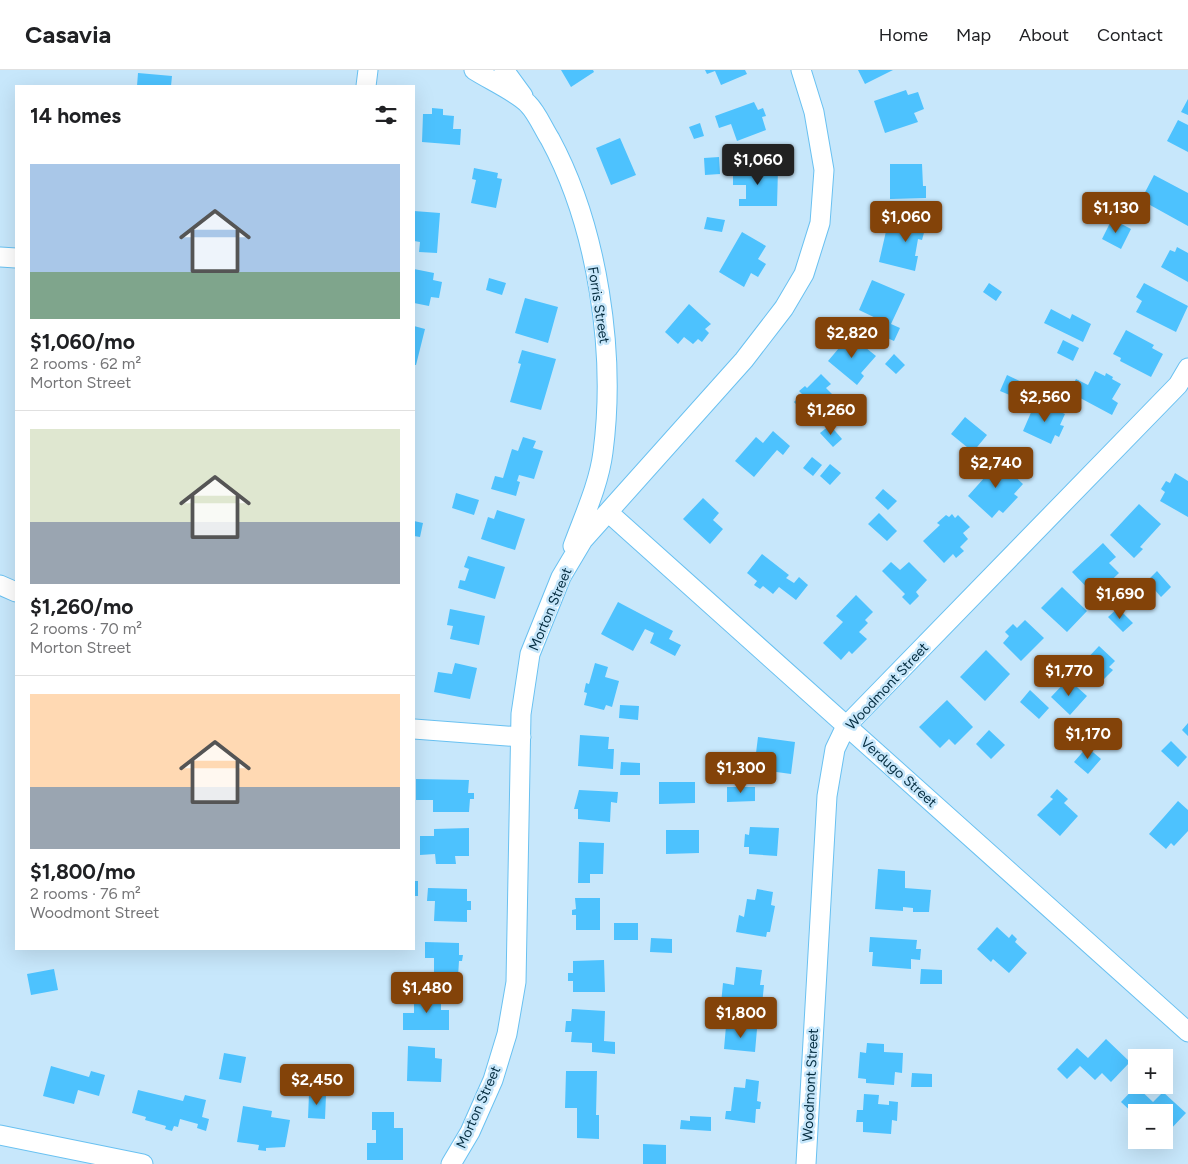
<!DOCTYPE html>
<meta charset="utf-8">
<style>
body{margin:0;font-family:Figtree,sans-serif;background:#f2f2f2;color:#202124;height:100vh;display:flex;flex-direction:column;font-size:19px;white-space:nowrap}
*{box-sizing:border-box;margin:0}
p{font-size:16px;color:#757577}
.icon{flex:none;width:28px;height:28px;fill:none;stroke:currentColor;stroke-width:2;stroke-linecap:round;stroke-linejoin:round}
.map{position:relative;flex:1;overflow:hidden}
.details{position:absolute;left:15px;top:15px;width:400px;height:865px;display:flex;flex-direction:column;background:#fff;border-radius:0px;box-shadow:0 5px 20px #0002}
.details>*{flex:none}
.tools{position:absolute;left:1128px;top:979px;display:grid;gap:10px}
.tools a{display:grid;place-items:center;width:45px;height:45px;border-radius:0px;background:#fff;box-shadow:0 5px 20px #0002;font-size:25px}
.price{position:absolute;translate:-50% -42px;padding:0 11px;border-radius:5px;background:#834309;color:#fff;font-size:16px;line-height:32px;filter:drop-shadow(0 1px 2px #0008)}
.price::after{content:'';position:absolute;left:50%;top:30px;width:15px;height:11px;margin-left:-8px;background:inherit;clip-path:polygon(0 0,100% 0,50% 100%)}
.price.selected{background:#222;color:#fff}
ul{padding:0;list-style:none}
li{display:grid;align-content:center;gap:10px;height:265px;padding:0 15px}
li+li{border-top:1px solid #e0e0e0}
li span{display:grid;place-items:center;height:155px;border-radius:0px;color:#555}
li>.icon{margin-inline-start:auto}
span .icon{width:90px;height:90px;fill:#fffc;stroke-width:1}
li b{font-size:21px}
h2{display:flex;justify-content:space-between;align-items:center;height:60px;padding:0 15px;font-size:21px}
header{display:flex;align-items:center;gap:30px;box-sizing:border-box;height:70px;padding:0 25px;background:#fff;border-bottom:1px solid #e0e0e0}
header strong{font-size:24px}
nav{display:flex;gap:28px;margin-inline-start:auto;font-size:18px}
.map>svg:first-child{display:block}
.building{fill:#4dc2fe}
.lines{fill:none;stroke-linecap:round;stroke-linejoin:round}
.street-casing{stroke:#69c1f1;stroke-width:21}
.street{stroke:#fff;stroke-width:19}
.labels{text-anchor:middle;stroke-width:5;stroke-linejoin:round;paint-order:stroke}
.street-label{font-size:14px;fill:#032b3e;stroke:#c7e7fb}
</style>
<header>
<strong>Casavia</strong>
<nav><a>Home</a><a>Map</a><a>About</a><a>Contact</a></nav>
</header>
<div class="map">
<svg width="1188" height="1094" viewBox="0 0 1188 1094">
<rect width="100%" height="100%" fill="#c7e7fb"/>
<path class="building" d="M 561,0 L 593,0 L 594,2 L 571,17 Z
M 705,0 L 745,0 L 747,4 L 721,15 L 715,1 L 707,4 Z
M 858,0 L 893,0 L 865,14 Z
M 138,3 L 172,6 L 171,16 L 137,16 Z
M 906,20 L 908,25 L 918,22 L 924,39 L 914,43 L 918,52 L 885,63 L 874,31 Z
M 1188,29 L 1188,45 L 1181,42 Z
M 754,32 L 758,40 L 763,38 L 766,46 L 762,47 L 766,60 L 737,71 L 731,54 L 719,58 L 715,46 Z
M 432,38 L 443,39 L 443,45 L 454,46 L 453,59 L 461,59 L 460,75 L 422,72 L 423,44 L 432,44 Z
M 1178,50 L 1188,55 L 1188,82 L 1167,71 Z
M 700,53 L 704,66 L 694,69 L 689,57 Z
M 620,68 L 636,105 L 611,115 L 596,78 Z
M 719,87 L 720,104 L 705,105 L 704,88 Z
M 890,94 L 922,94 L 923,116 L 926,116 L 926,128 L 890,129 Z
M 474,98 L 498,103 L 497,108 L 502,109 L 496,138 L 471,133 L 476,110 L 472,109 Z
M 733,99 L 778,99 L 777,136 L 739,136 L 739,129 L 746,129 L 746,115 L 733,115 Z
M 1154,105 L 1188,123 L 1188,156 L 1141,130 Z
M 414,141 L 440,143 L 437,183 L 419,182 L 420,172 L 414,171 Z
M 916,143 L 938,148 L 935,162 L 925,159 L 922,170 L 918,169 L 915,186 L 918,186 L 915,201 L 879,192 L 887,157 L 915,163 L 917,158 L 913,157 Z
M 707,147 L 725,150 L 722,162 L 704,159 Z
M 1112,149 L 1131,159 L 1121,179 L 1102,169 Z
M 742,162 L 766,176 L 758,189 L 766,194 L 758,207 L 751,203 L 744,217 L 719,202 Z
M 1177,177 L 1188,183 L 1188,212 L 1161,197 L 1170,180 L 1175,182 Z
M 414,199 L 434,203 L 433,210 L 442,212 L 439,228 L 431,227 L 429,236 L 414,233 Z
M 489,208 L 506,213 L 502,225 L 486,220 Z
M 872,210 L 905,224 L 891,254 L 900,258 L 894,271 L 876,263 L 882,251 L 859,240 Z
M 989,213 L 1002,222 L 996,231 L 983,222 Z
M 1144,213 L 1188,236 L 1176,262 L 1136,242 L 1142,231 L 1136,227 Z
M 525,228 L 558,237 L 548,273 L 515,263 Z
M 689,234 L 711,254 L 705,259 L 709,263 L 702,272 L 698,269 L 693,274 L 684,267 L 678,274 L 665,262 Z
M 1051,239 L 1070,249 L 1072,244 L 1091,254 L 1083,272 L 1044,253 Z
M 414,256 L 425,259 L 416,295 L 414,295 Z
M 1126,260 L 1154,275 L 1152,278 L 1163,284 L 1151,307 L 1120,291 L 1121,288 L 1113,284 Z
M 850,265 L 876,286 L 861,303 L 864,306 L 857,315 L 828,291 Z
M 1063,270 L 1079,278 L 1073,291 L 1057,283 Z
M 522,280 L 556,289 L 541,340 L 510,332 L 521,294 L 518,293 Z
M 894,284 L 905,295 L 896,304 L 885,294 Z
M 1095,301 L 1105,306 L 1106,303 L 1113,307 L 1112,309 L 1121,314 L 1112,329 L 1118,333 L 1112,345 L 1069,322 L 1076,309 L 1088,315 Z
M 821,304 L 831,314 L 826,318 L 836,328 L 812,351 L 794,332 L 802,324 L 799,321 L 805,316 L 807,318 Z
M 1007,305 L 1026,314 L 1019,329 L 1000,321 Z
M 1036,331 L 1065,344 L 1060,355 L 1064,356 L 1059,367 L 1055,365 L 1051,374 L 1023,361 Z
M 965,347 L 987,365 L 973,382 L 951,364 Z
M 830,355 L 842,369 L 833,377 L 820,363 Z
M 773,361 L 790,376 L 783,385 L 777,380 L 754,407 L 735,391 L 756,367 L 763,373 Z
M 523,367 L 536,371 L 533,378 L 543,381 L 534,409 L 519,405 L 517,411 L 520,412 L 516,426 L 491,419 L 495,406 L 503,408 L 512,379 L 518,381 Z
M 812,387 L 822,395 L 813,406 L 803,398 Z
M 994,387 L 1023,414 L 1014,424 L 1018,427 L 1003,443 L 999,440 L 992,448 L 968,426 L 985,407 L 980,402 Z
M 830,394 L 841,403 L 830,415 L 820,406 Z
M 1175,403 L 1188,411 L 1188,447 L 1160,431 L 1165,422 L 1161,419 L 1166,411 L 1170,413 Z
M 883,419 L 897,431 L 888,440 L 875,428 Z
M 456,423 L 479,430 L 474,445 L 452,438 Z
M 703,428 L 719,443 L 713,450 L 723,459 L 710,474 L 683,449 Z
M 1139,434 L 1161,454 L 1140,477 L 1143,479 L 1134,488 L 1110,465 Z
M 497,440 L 525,449 L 515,480 L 481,469 L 488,447 L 494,449 Z
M 879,443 L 897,461 L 887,471 L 868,454 Z
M 952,444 L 955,448 L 958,445 L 970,457 L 963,463 L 968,469 L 960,477 L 964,481 L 956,488 L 953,484 L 944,493 L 923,471 L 940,455 L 937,453 L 946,445 L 949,447 Z
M 414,451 L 423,453 L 420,467 L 414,466 Z
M 1103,473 L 1116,487 L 1109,493 L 1119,503 L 1095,526 L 1072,502 Z
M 762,484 L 789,505 L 786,508 L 794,513 L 799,507 L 808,515 L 796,530 L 779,517 L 773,524 L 763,516 L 760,519 L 754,515 L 757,511 L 747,503 Z
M 468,486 L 505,497 L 495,529 L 458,518 L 460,510 L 465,511 L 469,499 L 464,497 Z
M 891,492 L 900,500 L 909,492 L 927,510 L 916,522 L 919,526 L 910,535 L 902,527 L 905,524 L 882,501 Z
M 1157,501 L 1171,517 L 1161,527 L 1147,511 Z
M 1062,517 L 1087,541 L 1067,562 L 1041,538 Z
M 856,525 L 873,542 L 865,550 L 868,553 L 859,562 L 867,569 L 852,584 L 849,581 L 841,590 L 823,573 L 843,552 L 836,546 Z
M 618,532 L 673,561 L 669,569 L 681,575 L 675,586 L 650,573 L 654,563 L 645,559 L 633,581 L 601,564 Z
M 1118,538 L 1133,553 L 1123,562 L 1108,547 Z
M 450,539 L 485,546 L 479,575 L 450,569 L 453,556 L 447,555 Z
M 1025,550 L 1044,568 L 1021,591 L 1003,573 L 1009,566 L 1005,562 L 1013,554 L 1017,558 Z
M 1099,576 L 1115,591 L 1109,597 L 1113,600 L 1102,611 L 1083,593 Z
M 986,580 L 1010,604 L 985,631 L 960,607 Z
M 455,593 L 477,598 L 470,629 L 434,622 L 438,602 L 452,604 Z
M 595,593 L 608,597 L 605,607 L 619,611 L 612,637 L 606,635 L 604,640 L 584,635 L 587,623 L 584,622 L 586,613 L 589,614 Z
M 1068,609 L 1087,626 L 1070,645 L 1051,627 Z
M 1030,620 L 1049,638 L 1039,649 L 1020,632 Z
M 947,630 L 973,657 L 955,675 L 949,669 L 940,678 L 919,657 Z
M 620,635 L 639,636 L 638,650 L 619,648 Z
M 1188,653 L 1188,666 L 1182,660 Z
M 989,660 L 1005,675 L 991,689 L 976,674 Z
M 580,665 L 609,667 L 608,679 L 614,679 L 613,699 L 578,696 Z
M 758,667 L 795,672 L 791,704 L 754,699 Z
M 1171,671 L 1187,687 L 1178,697 L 1161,681 Z
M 1087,677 L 1101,689 L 1088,704 L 1074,692 Z
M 621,692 L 640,693 L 640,705 L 620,705 Z
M 416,709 L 469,710 L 468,723 L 474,723 L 474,729 L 470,729 L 469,742 L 433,742 L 433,730 L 416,730 Z
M 659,712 L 695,712 L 695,733 L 659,734 Z
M 727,717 L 755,717 L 755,731 L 727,732 Z
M 1057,719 L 1068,729 L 1064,733 L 1078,746 L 1060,766 L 1037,745 L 1053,729 L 1050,727 Z
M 579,720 L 618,722 L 617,733 L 611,732 L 610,752 L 578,749 L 578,739 L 574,739 Z
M 1178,731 L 1188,740 L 1188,761 L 1174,776 L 1171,773 L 1166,779 L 1149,764 Z
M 750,757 L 779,758 L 777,786 L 749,784 L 749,777 L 744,777 L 745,764 L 749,765 Z
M 469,758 L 469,786 L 455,786 L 456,794 L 436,794 L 435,784 L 420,785 L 420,766 L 434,766 L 434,759 Z
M 666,760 L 699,760 L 699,783 L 666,784 Z
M 579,772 L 604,773 L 603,804 L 590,804 L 590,813 L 578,813 Z
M 878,799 L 905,801 L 905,818 L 931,820 L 929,842 L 913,842 L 913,838 L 903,837 L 903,841 L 875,839 Z
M 414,811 L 418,811 L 418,826 L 414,826 Z
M 428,818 L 467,819 L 467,831 L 471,831 L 471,840 L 467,840 L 467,852 L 434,851 L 435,831 L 427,831 Z
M 757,819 L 773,822 L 771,835 L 775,836 L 770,862 L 767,862 L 766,867 L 736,862 L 739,845 L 744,847 L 747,829 L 755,830 Z
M 575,828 L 600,828 L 600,860 L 576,860 L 576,845 L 572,845 L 572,840 L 576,839 Z
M 614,853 L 638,853 L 638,870 L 614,870 Z
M 997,857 L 1009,868 L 1012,864 L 1017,869 L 1015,872 L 1027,883 L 1009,903 L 993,889 L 991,892 L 977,879 Z
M 870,867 L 917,870 L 916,879 L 921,879 L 920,890 L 911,889 L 911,899 L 872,896 L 873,882 L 869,882 Z
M 651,868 L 672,869 L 672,883 L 650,882 Z
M 425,872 L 459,873 L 459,885 L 463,885 L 462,891 L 459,891 L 458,907 L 434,906 L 434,888 L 425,888 Z
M 604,890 L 605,922 L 573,922 L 573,911 L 568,911 L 568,903 L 573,903 L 573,891 Z
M 736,897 L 762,900 L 760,915 L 764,915 L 762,935 L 735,932 L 735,935 L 721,934 L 723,913 L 734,915 Z
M 54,899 L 58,920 L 31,925 L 27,904 Z
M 921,899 L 942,900 L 942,914 L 920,914 Z
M 414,923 L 441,923 L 441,940 L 449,940 L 449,960 L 403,960 L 403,943 L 414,943 Z
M 572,939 L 605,941 L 604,971 L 615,972 L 615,984 L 592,982 L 592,973 L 571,972 L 572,962 L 565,962 L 566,951 L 571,951 Z
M 726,956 L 757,959 L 755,982 L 724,979 Z
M 1106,969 L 1130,992 L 1111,1012 L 1102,1003 L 1095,1010 L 1080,996 L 1067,1009 L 1057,999 L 1077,978 L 1088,988 Z
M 867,973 L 884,974 L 884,982 L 903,983 L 902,1003 L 895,1002 L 894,1015 L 866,1013 L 866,1009 L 858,1008 L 860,982 L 866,983 Z
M 408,976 L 435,978 L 435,988 L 442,989 L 441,1012 L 407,1011 Z
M 224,983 L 246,987 L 241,1013 L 219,1009 Z
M 51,996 L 89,1007 L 91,1001 L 105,1005 L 99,1026 L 78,1020 L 74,1034 L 43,1026 Z
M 566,1001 L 597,1001 L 596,1045 L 599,1045 L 599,1069 L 577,1068 L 577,1038 L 565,1038 Z
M 912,1003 L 932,1004 L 932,1017 L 911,1017 Z
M 746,1009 L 759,1011 L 757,1031 L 761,1032 L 760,1039 L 756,1039 L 755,1053 L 725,1049 L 726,1041 L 731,1041 L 734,1017 L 745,1018 Z
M 1136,1016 L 1153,1032 L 1163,1022 L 1186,1043 L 1167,1063 L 1164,1060 L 1164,1042 L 1144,1041 L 1136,1042 L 1136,1046 L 1121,1032 Z
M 138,1020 L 183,1031 L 185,1025 L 206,1030 L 202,1047 L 209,1049 L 206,1061 L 197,1058 L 198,1054 L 180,1049 L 178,1057 L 174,1056 L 172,1061 L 165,1059 L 166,1056 L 145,1050 L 146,1047 L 132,1043 Z
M 309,1024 L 326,1025 L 325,1049 L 308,1048 Z
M 864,1024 L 879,1025 L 878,1034 L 889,1035 L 889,1031 L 898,1032 L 897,1051 L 892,1050 L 891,1064 L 863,1062 L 863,1052 L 856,1052 L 857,1040 L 863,1040 Z
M 243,1036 L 272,1041 L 271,1047 L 290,1050 L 285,1077 L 266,1078 L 266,1081 L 258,1080 L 259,1075 L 237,1072 Z
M 372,1042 L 394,1042 L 394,1058 L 403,1058 L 403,1090 L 367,1090 L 367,1073 L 376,1073 L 376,1060 L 372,1060 Z
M 690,1046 L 711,1047 L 711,1061 L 680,1059 L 681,1050 L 690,1051 Z
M 643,1074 L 666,1075 L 666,1094 L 643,1094 Z"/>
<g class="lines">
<defs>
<path id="street" d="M 474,0 C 488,9 518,23 528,34 C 537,43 543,58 550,69 C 598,158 616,283 603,382 C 599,414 584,446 573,476
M 504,0 L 523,26
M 366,16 L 368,0
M 0,187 L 16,188
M 609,443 L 1188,962
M 0,515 L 16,522
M 414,659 L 521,667
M 0,1065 L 143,1094
M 451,1094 L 470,1062 L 493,1010 L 507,964 L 516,912 L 521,644 L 530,584 L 561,507 L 583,470 L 744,290 L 784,238 L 804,204 L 820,153 L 824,100 L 814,42 L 801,0
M 806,1094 L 827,726 L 835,679 L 846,656 L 1178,315 L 1188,298"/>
</defs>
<use href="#street" class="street-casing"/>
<use href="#street" class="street"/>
</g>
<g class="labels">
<g class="street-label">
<text transform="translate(599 235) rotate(81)" y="5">Forris Street</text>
<text transform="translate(550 539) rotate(-67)" y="5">Morton Street</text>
<text transform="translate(887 616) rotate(-47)" y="5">Woodmont Street</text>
<text transform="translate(899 702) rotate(42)" y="5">Verdugo Street</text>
<text transform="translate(810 1015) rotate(-87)" y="5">Woodmont Street</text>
<text transform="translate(478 1037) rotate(-66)" y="5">Morton Street</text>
</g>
</g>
</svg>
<div class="tools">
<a>+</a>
<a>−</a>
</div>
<b class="price selected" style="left:758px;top:116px">$1,060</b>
<b class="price" style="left:1116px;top:164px">$1,130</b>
<b class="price" style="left:906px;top:173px">$1,060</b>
<b class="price" style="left:852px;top:289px">$2,820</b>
<b class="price" style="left:1045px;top:353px">$2,560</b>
<b class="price" style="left:831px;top:366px">$1,260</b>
<b class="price" style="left:996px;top:419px">$2,740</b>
<b class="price" style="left:1120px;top:550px">$1,690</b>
<b class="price" style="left:1069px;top:627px">$1,770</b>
<b class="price" style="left:1088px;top:690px">$1,170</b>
<b class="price" style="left:741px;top:724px">$1,300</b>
<b class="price" style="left:427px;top:944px">$1,480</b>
<b class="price" style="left:741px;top:969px">$1,800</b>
<b class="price" style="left:317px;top:1036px">$2,450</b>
<section class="details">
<h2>14 homes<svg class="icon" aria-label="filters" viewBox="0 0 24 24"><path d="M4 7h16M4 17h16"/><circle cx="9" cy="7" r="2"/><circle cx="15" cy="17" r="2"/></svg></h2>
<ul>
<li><span style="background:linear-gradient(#a9c7e8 70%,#7fa58c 0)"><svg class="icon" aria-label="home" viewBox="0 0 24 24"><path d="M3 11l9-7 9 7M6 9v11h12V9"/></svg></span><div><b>$1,060/mo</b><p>2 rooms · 62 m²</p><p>Morton Street</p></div></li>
<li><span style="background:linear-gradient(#dfe7d0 60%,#9aa5b1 0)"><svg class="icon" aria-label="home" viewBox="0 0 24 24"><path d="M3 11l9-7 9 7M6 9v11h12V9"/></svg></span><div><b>$1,260/mo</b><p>2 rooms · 70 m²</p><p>Morton Street</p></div></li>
<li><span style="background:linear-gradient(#ffd9b3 60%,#9aa5b1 0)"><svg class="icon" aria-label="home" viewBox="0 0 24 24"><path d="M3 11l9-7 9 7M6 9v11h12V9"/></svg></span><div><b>$1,800/mo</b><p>2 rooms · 76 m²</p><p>Woodmont Street</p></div></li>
</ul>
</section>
</div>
